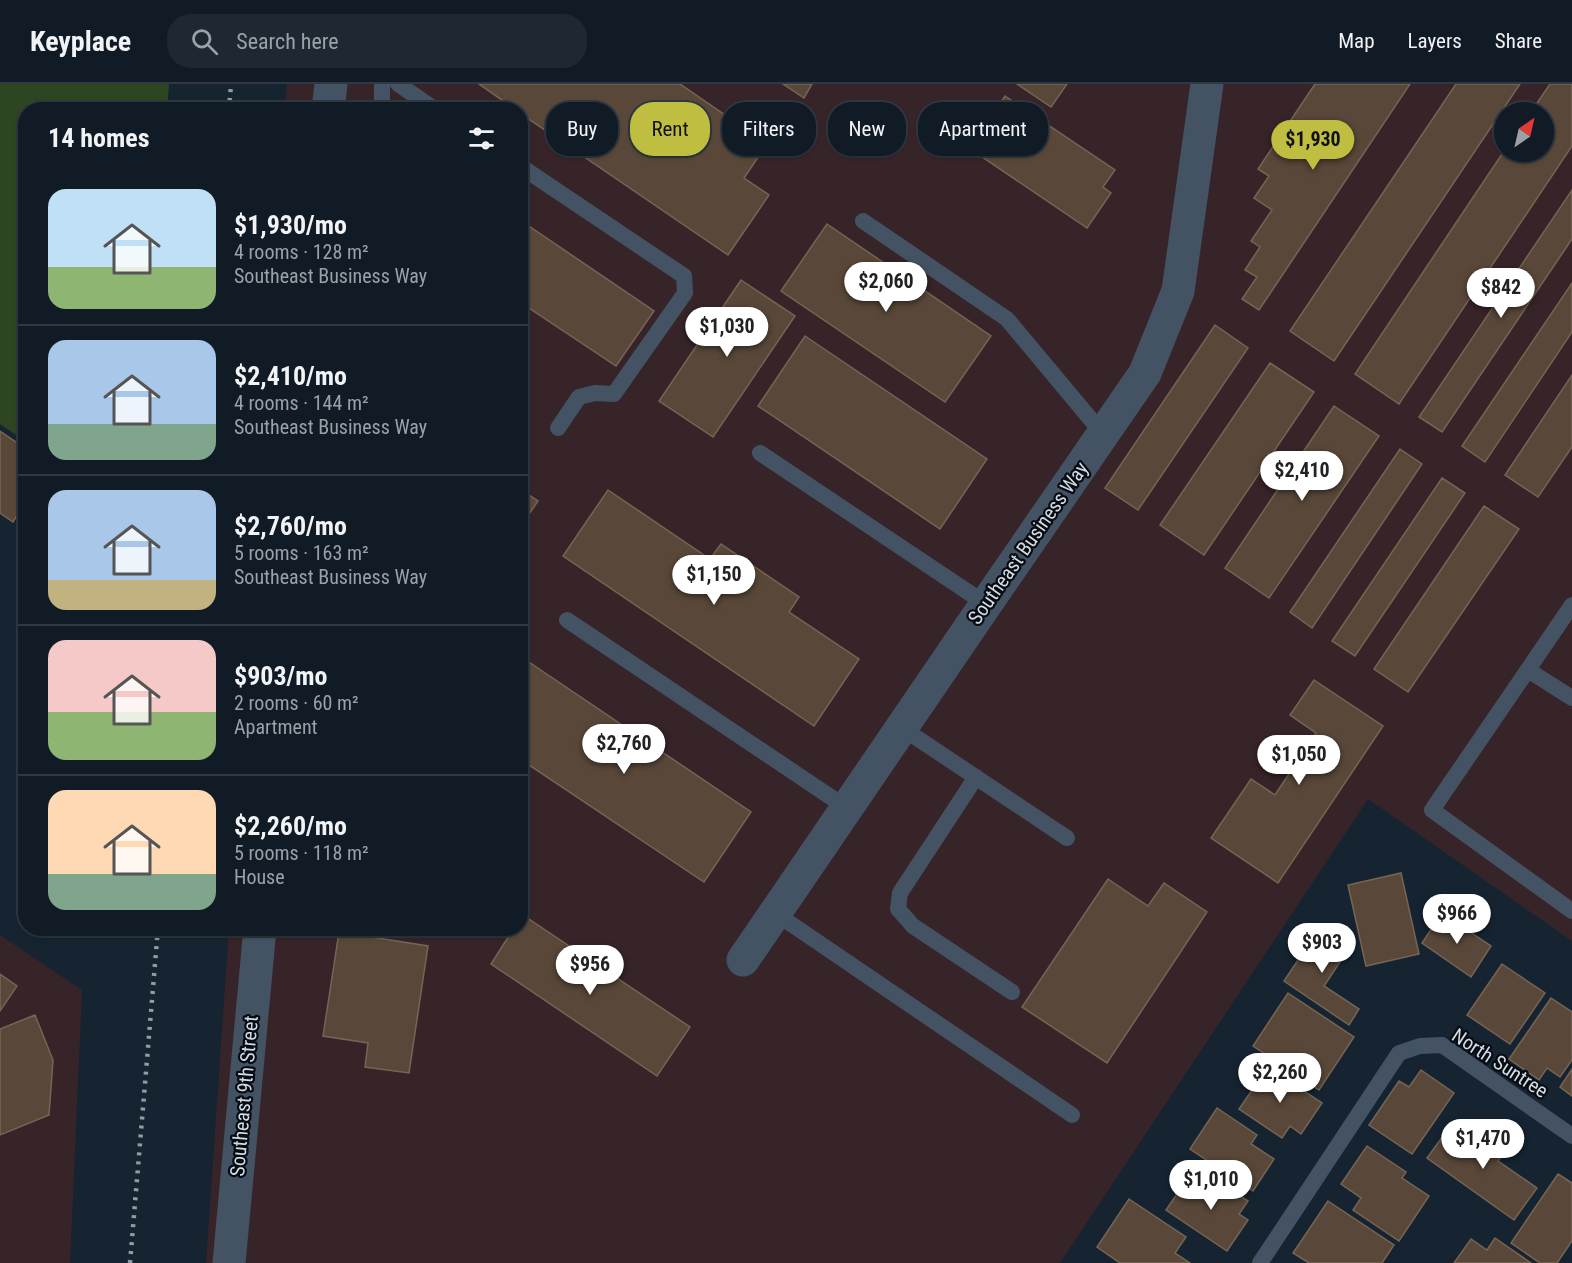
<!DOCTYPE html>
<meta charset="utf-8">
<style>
body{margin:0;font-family:"Roboto Condensed",sans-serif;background:#1e2832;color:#f1f3f6;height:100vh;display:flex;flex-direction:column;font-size:22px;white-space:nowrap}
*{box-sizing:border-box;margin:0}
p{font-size:20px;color:#9ca1a7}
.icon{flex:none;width:33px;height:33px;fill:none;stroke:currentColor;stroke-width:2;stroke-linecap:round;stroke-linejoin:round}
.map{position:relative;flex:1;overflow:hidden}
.sheet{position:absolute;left:18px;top:18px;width:510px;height:834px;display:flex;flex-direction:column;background:#101b26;border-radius:24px;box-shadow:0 2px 4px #0004,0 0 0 2px #303943}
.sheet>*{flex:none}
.banner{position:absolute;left:546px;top:18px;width:570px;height:54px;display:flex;gap:12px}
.needle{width:39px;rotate:34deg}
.tools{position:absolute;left:1494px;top:18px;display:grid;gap:12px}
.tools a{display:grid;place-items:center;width:60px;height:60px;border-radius:50%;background:#101b26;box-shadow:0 2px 4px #0004,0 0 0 2px #303943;font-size:30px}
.price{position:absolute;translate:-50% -51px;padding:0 14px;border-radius:21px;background:#fff;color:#222;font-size:20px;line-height:39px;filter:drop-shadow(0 2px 3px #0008)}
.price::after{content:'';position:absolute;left:50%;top:36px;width:18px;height:14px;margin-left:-9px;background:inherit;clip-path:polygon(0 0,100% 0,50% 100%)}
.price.active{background:#bfbe41;color:#111}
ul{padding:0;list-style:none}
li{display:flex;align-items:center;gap:18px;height:150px;padding:0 30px}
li+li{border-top:2px solid #303943}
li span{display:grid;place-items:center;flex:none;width:168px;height:120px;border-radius:18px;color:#555}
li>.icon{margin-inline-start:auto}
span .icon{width:72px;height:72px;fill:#fffc;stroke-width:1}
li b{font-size:26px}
h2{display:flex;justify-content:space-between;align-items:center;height:72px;padding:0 30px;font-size:26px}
.chip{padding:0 21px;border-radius:24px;background:#101b26;box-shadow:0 2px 4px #0004,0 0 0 2px #303943;font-size:21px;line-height:54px}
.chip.active{background:#bfbe41;color:#111}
header{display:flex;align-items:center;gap:36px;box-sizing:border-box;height:84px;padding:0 30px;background:#101b26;border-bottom:2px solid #303943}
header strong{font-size:28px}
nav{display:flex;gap:33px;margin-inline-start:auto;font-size:21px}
.search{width:420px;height:54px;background:#1e2832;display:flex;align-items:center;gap:15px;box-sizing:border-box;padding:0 21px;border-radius:24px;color:#9ca1a7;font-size:22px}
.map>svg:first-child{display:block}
.industrial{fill:#372428;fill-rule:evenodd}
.green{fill:#2d4621}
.building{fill:#594839;stroke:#766554;stroke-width:1.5}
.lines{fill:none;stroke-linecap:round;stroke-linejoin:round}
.service{stroke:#445363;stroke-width:16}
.minor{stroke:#445363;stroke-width:33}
.tertiary{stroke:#445363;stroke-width:33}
.rail{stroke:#919ca7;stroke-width:4.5;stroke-dasharray:3 6;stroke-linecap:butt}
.labels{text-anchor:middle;stroke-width:4.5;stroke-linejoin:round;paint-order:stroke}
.street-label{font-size:20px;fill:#d3dce5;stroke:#070c13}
</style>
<header>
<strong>Keyplace</strong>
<div class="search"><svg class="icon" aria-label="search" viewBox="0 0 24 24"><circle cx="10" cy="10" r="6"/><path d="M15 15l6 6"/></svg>Search here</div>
<nav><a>Map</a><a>Layers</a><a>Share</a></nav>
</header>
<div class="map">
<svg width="1572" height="1179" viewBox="0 0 1572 1179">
<rect width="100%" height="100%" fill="#162432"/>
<path class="industrial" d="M 287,0 L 1572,0 L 1572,857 L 1368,715 L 1060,1179 L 206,1179 L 229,845 L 520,844 L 520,26 L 285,25 ZM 1504,28 L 1544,28 L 1544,68 L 1504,68 Z
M 0,851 L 82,906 L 70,1179 L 0,1179 Z"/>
<path class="green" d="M 0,0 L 169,0 L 167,25 L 26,26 L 25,357 L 0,340 Z"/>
<path class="building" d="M 479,0 L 680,0 L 767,60 L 744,94 L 769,111 L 728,171 L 520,29 L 520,26 L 516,26 Z
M 783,0 L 812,0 L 804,14 Z
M 1017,0 L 1067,0 L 1051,23 Z
M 1315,0 L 1410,0 L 1259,226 L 1242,215 L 1257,193 L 1245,186 L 1260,163 L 1251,157 L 1272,126 L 1254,114 L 1269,92 L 1258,85 Z
M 1456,0 L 1520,0 L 1334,277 L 1290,247 Z
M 1550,0 L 1572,0 L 1572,62 L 1399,320 L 1355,290 L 1504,67 L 1544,68 L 1544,28 L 1531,28 Z
M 1005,12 L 1115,86 L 1103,103 L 1111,109 L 1087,144 L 969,64 Z
M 1572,106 L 1572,155 L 1442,348 L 1419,333 Z
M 520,136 L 654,227 L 616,282 L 520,218 Z
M 827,140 L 991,252 L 945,318 L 781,207 Z
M 741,196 L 795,232 L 713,353 L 659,317 Z
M 1572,199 L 1572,248 L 1485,378 L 1462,362 Z
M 1215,241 L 1248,264 L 1138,426 L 1105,404 Z
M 805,252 L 987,375 L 940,445 L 758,322 Z
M 1270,279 L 1314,308 L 1204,471 L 1160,441 Z
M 1572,291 L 1572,363 L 1538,413 L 1505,391 Z
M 1334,322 L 1379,352 L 1269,514 L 1225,484 Z
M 0,347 L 26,365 L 26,435 L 18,430 L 13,438 L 0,429 Z
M 1400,365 L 1422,380 L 1312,544 L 1290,528 Z
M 1442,394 L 1465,409 L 1355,572 L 1332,557 Z
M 520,405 L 538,417 L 520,443 Z
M 608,406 L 710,475 L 721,460 L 799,513 L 789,528 L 859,575 L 814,642 L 563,472 Z
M 1484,422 L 1519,445 L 1408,608 L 1374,585 Z
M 520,572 L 751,728 L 704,798 L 520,675 Z
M 1314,596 L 1383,642 L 1278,799 L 1211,754 L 1251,695 L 1275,711 L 1316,649 L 1290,631 Z
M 1401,789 L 1419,870 L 1366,882 L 1348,801 Z
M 1108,795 L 1148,822 L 1164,799 L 1207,828 L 1107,979 L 1022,923 Z
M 1442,829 L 1491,862 L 1471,893 L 1422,859 Z
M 523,831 L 690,943 L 657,992 L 491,880 L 514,844 L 520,844 L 520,835 Z
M 1320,843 L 1350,863 L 1324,902 L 1359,925 L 1349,941 L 1284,897 Z
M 339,848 L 428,862 L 409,989 L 365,983 L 368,959 L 323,952 Z
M 1502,880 L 1545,909 L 1510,960 L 1467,931 Z
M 0,890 L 17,902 L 0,927 Z
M 1288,909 L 1354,953 L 1319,1006 L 1253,962 Z
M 1551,914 L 1572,928 L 1572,976 L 1560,993 L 1547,984 L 1539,996 L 1509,975 Z
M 35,931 L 53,976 L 49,1031 L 0,1051 L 0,945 Z
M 1268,983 L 1322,1019 L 1301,1050 L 1290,1042 L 1282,1054 L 1239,1025 Z
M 1572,985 L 1572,1012 L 1560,1003 Z
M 1421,986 L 1454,1009 L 1412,1070 L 1369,1041 L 1399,997 L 1409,1003 Z
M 1217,1024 L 1257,1051 L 1251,1060 L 1274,1075 L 1253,1107 L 1190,1065 Z
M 1478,1044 L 1507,1064 L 1498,1077 L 1537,1104 L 1514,1136 L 1427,1074 L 1448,1045 L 1468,1059 Z
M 1367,1062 L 1406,1088 L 1402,1094 L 1429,1112 L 1399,1157 L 1353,1126 L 1361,1114 L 1341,1100 Z
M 1558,1090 L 1572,1099 L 1572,1157 L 1557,1179 L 1540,1179 L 1511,1159 Z
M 1211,1093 L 1248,1117 L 1239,1130 L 1248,1136 L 1227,1167 L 1166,1126 L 1187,1095 L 1203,1105 Z
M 1129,1115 L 1186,1153 L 1175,1169 L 1190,1179 L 1120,1179 L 1097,1163 Z
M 1328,1117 L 1394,1161 L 1382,1179 L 1309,1179 L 1293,1169 Z
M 1495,1154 L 1531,1179 L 1454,1179 L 1471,1155 L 1487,1166 Z"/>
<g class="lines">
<path class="service" d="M 382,0 L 382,26
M 398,0 L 436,26
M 520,82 L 684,192 L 685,209 L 614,310 L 595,309 L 579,313 L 558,344
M 863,137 L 1007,235 L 1103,350
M 760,369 L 986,520
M 1572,521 L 1432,726 L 1572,827
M 567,536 L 847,724
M 1528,586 L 1572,614
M 902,644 L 1067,754
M 976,693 L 900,809 L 898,825 L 913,842 L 1012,908
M 775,829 L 1072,1031
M 1260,1179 L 1399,969 L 1420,962 L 1442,961 L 1572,1052"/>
<path class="minor" d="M 743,876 L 986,520 L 1145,289 L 1178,207 L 1207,0"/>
<path class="tertiary" d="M 328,26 L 331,0
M 229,1179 L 260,844"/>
<path class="rail" d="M 229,26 L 231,0
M 130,1179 L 158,844"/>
</g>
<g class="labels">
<g class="street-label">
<text transform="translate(1028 459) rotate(-55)" y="7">Southeast Business Way</text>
<text transform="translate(1500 979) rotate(33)" y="7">North Suntree</text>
<text transform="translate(244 1012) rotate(-85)" y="7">Southeast 9th Street</text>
</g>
</g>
</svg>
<div class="tools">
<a><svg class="needle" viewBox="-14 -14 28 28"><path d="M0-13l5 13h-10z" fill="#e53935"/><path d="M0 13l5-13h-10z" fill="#9ca1a7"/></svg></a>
</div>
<b class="price active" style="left:1313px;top:87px">$1,930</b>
<b class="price" style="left:886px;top:229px">$2,060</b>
<b class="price" style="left:1501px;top:235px">$842</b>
<b class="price" style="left:727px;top:274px">$1,030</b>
<b class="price" style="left:1302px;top:418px">$2,410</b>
<b class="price" style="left:714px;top:522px">$1,150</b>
<b class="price" style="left:624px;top:691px">$2,760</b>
<b class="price" style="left:1299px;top:702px">$1,050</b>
<b class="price" style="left:1457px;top:861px">$966</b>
<b class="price" style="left:1322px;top:890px">$903</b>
<b class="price" style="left:590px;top:912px">$956</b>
<b class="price" style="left:1280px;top:1020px">$2,260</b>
<b class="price" style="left:1483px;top:1086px">$1,470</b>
<b class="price" style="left:1211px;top:1127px">$1,010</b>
<div class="banner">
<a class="chip">Buy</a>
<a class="chip active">Rent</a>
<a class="chip">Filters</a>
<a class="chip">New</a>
<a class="chip">Apartment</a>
</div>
<section class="sheet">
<h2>14 homes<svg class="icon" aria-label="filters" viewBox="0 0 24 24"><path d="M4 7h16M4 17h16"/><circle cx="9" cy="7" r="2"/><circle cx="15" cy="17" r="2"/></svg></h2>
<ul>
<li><span style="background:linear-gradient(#bfe0f5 65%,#8fb573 0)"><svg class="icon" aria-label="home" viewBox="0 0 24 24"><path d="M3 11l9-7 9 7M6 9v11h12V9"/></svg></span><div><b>$1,930/mo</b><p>4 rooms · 128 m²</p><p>Southeast Business Way</p></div></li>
<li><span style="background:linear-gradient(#a9c7e8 70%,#7fa58c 0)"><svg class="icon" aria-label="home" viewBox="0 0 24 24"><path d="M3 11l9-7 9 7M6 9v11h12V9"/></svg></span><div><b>$2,410/mo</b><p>4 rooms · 144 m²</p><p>Southeast Business Way</p></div></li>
<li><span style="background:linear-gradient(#a9c7e8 75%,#c2b280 0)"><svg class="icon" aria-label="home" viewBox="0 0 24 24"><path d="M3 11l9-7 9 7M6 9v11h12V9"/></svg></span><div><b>$2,760/mo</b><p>5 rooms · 163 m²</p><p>Southeast Business Way</p></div></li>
<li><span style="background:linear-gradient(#f6c9c9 60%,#8fb573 0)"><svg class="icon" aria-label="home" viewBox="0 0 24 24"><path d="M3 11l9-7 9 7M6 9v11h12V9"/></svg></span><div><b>$903/mo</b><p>2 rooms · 60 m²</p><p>Apartment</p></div></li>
<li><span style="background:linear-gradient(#ffd9b3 70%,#7fa58c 0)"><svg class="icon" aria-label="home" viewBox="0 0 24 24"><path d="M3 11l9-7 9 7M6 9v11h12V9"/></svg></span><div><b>$2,260/mo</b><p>5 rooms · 118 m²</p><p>House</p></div></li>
</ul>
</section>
</div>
